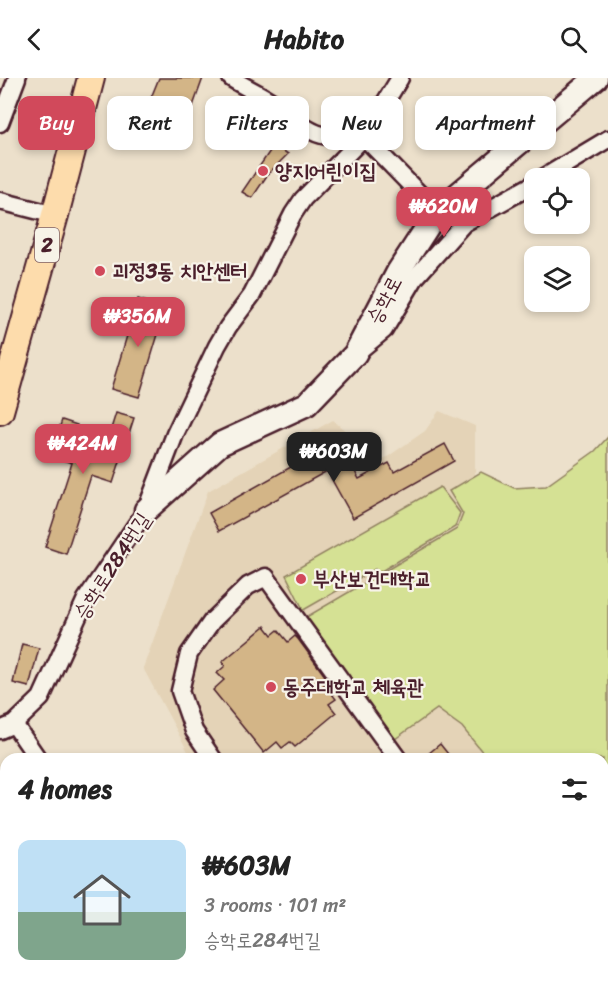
<!DOCTYPE html>
<meta charset="utf-8">
<style>
body{margin:0;font-family:Sriracha,"Poor Story",sans-serif;background:#f6f6f6;color:#222;height:100vh;display:flex;flex-direction:column;font-size:22px;white-space:nowrap}
*{box-sizing:border-box;margin:0}
p{font-size:20px;color:#767676}
.icon{flex:none;width:33px;height:33px;fill:none;stroke:currentColor;stroke-width:2;stroke-linecap:round;stroke-linejoin:round}
.map{position:relative;flex:1;overflow:hidden}
.drawer{position:absolute;left:0px;top:675px;width:609px;height:236px;display:flex;flex-direction:column;background:#fff;border-radius:18px 18px 0 0;box-shadow:0 3px 9px #0003}
.drawer>*{flex:none}
.hud{position:absolute;left:18px;top:18px;width:573px;height:54px;display:flex;gap:12px}
.tools{position:absolute;left:524px;top:90px;display:grid;gap:12px}
.tools a{display:grid;place-items:center;width:66px;height:66px;border-radius:12px;background:#fff;box-shadow:0 3px 9px #0003;font-size:30px}
.price{position:absolute;translate:-50% -51px;padding:0 14px;border-radius:12px;background:#d1495b;color:#fff;font-size:20px;line-height:39px;filter:drop-shadow(0 2px 3px #0008)}
.price::after{content:'';position:absolute;left:50%;top:36px;width:18px;height:14px;margin-left:-9px;background:inherit;clip-path:polygon(0 0,100% 0,50% 100%)}
.price.active{background:#222;color:#fff}
ul{padding:0;list-style:none}
li{display:flex;align-items:center;gap:18px;height:150px;padding:0 18px}
li span{display:grid;place-items:center;flex:none;width:168px;height:120px;border-radius:12px;color:#555}
li>.icon{margin-inline-start:auto}
span .icon{width:72px;height:72px;fill:#fffc;stroke-width:1}
li b{font-size:26px}
h2{display:flex;justify-content:space-between;align-items:center;height:72px;padding:0 18px;font-size:26px}
.chip{padding:0 21px;border-radius:12px;background:#fff;box-shadow:0 3px 9px #0003;font-size:21px;line-height:54px}
.chip.active{background:#d1495b;color:#fff}
header{display:flex;justify-content:space-between;align-items:center;height:78px;padding:0 18px;background:#fff;font-size:27px;font-weight:800}
.map>svg:first-child{display:block}
.built{fill:#e4d3b7}
.green{fill:#d5e194;stroke:#908060;stroke-width:1.5}
.building{fill:#d3b587;stroke:#4a1f2b;stroke-width:1.5}
.lines{fill:none;stroke-linecap:round;stroke-linejoin:round}
.street-casing{stroke:#4a1f2b;stroke-width:21}
.secondary-casing{stroke:#4a1f2b;stroke-width:27}
.primary-casing{stroke:#4a1f2b;stroke-width:30}
.street{stroke:#f7f3e8;stroke-width:16}
.secondary{stroke:#f7f3e8;stroke-width:22}
.primary{stroke:#fddcac;stroke-width:26}
.poi-dot{fill:#d1495b;stroke:#f7f3e8;stroke-width:2}
.labels{text-anchor:middle;stroke-width:4.5;stroke-linejoin:round;paint-order:stroke}
.shield{fill:#f7f3e8;stroke:#7e5f64;stroke-width:1.5}
.shield-label{font-size:20px;font-weight:bold;fill:#4a1f2b}
.poi-label{font-size:21px;font-weight:bold;fill:#4a1f2b;stroke:#f7f3e8;text-anchor:start}
.street-label{font-size:21px;fill:#4a1f2b;stroke:#f7f3e8}
</style>
<header><svg class="icon" aria-label="back" viewBox="0 0 24 24"><path d="M15 5l-7 7 7 7"/></svg>Habito<svg class="icon" aria-label="search" viewBox="0 0 24 24"><circle cx="10" cy="10" r="6"/><path d="M15 15l6 6"/></svg></header>
<div class="map">
<svg width="608" height="910" viewBox="0 0 608 910">
<rect width="100%" height="100%" fill="#ece0cb"/>
<filter id="ink" filterUnits="userSpaceOnUse"><feTurbulence type="fractalNoise" baseFrequency=".0167" numOctaves="2"/><feDisplacementMap in="SourceGraphic" scale="12" xChannelSelector="R" yChannelSelector="G"/><feConvolveMatrix kernelMatrix="1 2 1 2 8 2 1 2 1" color-interpolation-filters="sRGB"/></filter>
<g filter="url(#ink)">
<path class="built" d="M 439,333 L 475,348 L 475,472 L 523,681 L 192,681 L 143,590 L 208,413 L 333,342 L 380,384 L 425,353 Z
M 603,765 L 608,771 L 608,910 L 358,910 L 354,905 L 603,904 Z"/>
<path class="green" d="M 608,359 L 608,799 L 603,798 L 603,681 L 488,681 L 462,649 L 437,631 L 395,661 L 303,541 L 457,451 L 463,436 L 449,413 L 481,394 L 514,410 L 546,408 L 595,373 Z
M 440,409 L 460,435 L 455,449 L 378,495 L 375,491 L 300,534 L 302,529 L 286,497 Z"/>
<path class="building" d="M 159,0 L 203,0 L 188,42 L 148,27 Z
M 274,67 L 288,76 L 268,96 L 252,120 L 242,114 Z
M 138,221 L 166,230 L 139,319 L 111,311 Z
M 116,335 L 134,340 L 113,405 L 91,398 L 66,476 L 45,469 L 72,385 L 50,378 L 62,342 L 77,347 L 71,367 L 103,376 Z
M 445,366 L 454,383 L 353,440 L 327,393 L 219,453 L 209,435 L 330,367 L 337,379 L 345,375 L 359,401 L 389,385 L 394,394 Z
M 265,548 L 272,557 L 278,552 L 288,564 L 295,558 L 298,561 L 328,602 L 324,606 L 336,621 L 329,626 L 336,635 L 295,669 L 290,664 L 282,670 L 277,664 L 264,675 L 213,612 L 224,602 L 217,595 L 225,588 L 222,584 Z
M 22,566 L 39,570 L 29,609 L 13,605 Z
M 440,666 L 452,681 L 422,681 Z"/>
<g class="lines">
<defs>
<path id="street" d="M 231,0 C 244,9 259,15 272,24 C 289,35 305,55 327,58 C 339,61 352,59 364,59 L 437,134
M 0,45 L 17,0
M 543,100 L 608,61
M 0,123 L 55,137
M 361,271 L 384,252 L 415,200 L 464,145 L 534,106
M 14,646 L 41,620 L 86,521 L 146,432 L 175,356 L 217,268 L 228,249 L 252,217 L 293,136 L 303,121 L 364,59 L 400,0
M 0,652 L 14,646 L 38,681
M 213,681 L 194,653 L 180,613 L 189,576 L 212,543 L 248,508 L 266,499 L 398,681
M 278,904 L 281,910
M 349,904 L 353,910
M 147,910 L 150,904"/>
<path id="secondary" d="M 146,432 L 220,366 L 307,326 L 355,276 L 398,194 L 437,134 L 596,0"/>
<path id="primary" d="M 0,333 L 55,137 L 91,0"/>
</defs>
<use href="#street" class="street-casing"/>
<use href="#secondary" class="secondary-casing"/>
<use href="#primary" class="primary-casing"/>
<use href="#street" class="street"/>
<use href="#secondary" class="secondary"/>
<use href="#primary" class="primary"/>
</g>
</g>
<g class="poi-dot">
<circle cx="263" cy="93" r="6"/>
<circle cx="100" cy="193" r="6"/>
<circle cx="301" cy="501" r="6"/>
<circle cx="271" cy="609" r="6"/>
</g>
<g class="labels">
<rect class="shield" x="35" y="150" width="24" height="34" rx="4.5"/>
<g class="shield-label">
<text x="47" y="174">2</text>
</g>
<g class="poi-label">
<text x="275" y="100">양지어린이집</text>
<text x="112" y="200">괴정3동 치안센터</text>
<text x="313" y="508">부산보건대학교</text>
<text x="283" y="616">동주대학교 체육관</text>
</g>
<g class="street-label">
<text transform="translate(384 222) rotate(-62)" y="7">승학로</text>
<text transform="translate(112 488) rotate(-57)" y="7">승학로284번길</text>
</g>
</g>
</svg>
<div class="tools">
<a><svg class="icon" aria-label="locate" viewBox="0 0 24 24"><circle cx="12" cy="12" r="6"/><path d="M12 2v4M12 18v4M2 12h4M18 12h4"/></svg></a>
<a><svg class="icon" aria-label="layers" viewBox="0 0 24 24"><path d="M12 4l9 5-9 5-9-5zM3 14l9 5 9-5"/></svg></a>
</div>
<b class="price" style="left:444px;top:160px">₩620M</b>
<b class="price" style="left:138px;top:270px">₩356M</b>
<b class="price" style="left:83px;top:397px">₩424M</b>
<b class="price active" style="left:334px;top:405px">₩603M</b>
<div class="hud">
<a class="chip active">Buy</a>
<a class="chip">Rent</a>
<a class="chip">Filters</a>
<a class="chip">New</a>
<a class="chip">Apartment</a>
</div>
<section class="drawer">
<h2>4 homes<svg class="icon" aria-label="filters" viewBox="0 0 24 24"><path d="M4 7h16M4 17h16"/><circle cx="9" cy="7" r="2"/><circle cx="15" cy="17" r="2"/></svg></h2>
<ul>
<li><span style="background:linear-gradient(#bfe0f5 60%,#7fa58c 0)"><svg class="icon" aria-label="home" viewBox="0 0 24 24"><path d="M3 11l9-7 9 7M6 9v11h12V9"/></svg></span><div><b>₩603M</b><p>3 rooms · 101 m²</p><p>승학로284번길</p></div></li>
</ul>
</section>
</div>
